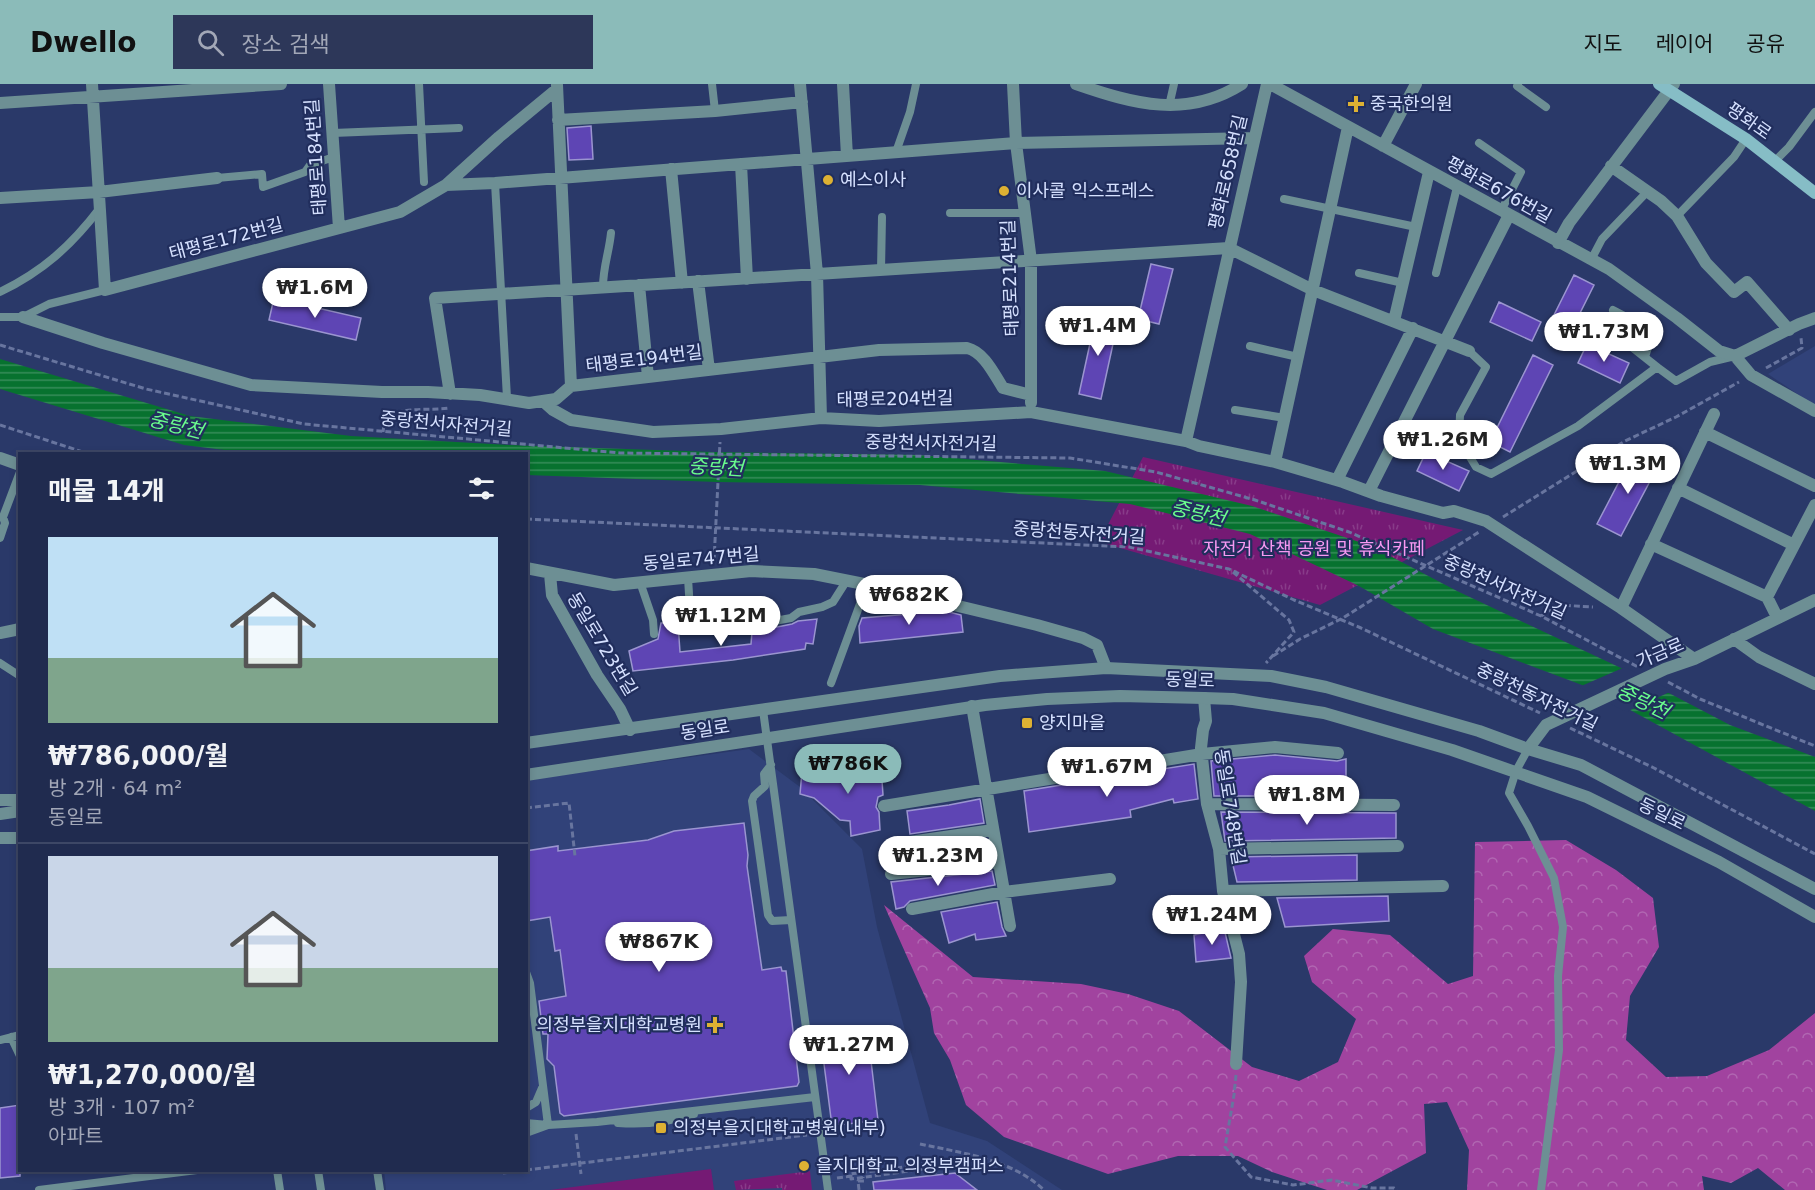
<!DOCTYPE html>
<html lang="ko">
<meta charset="utf-8">
<style>
body{margin:0;font-family:"DejaVu Sans","Noto Sans KR",sans-serif;background:#2d3759;color:#f1f3f6;height:100vh;display:flex;flex-direction:column;font-size:22px;white-space:nowrap}
*{box-sizing:border-box;margin:0}
p{font-size:20px;color:#a2a7b7}
.icon{flex:none;width:33px;height:33px;fill:none;stroke:currentColor;stroke-width:2;stroke-linecap:round;stroke-linejoin:round}
.map{position:relative;flex:1;overflow:hidden}
.side{position:absolute;left:18px;top:368px;width:510px;height:720px;display:flex;flex-direction:column;background:#202b4f;border-radius:0px;box-shadow:0 3px 9px #0003,0 0 0 2px #3d4766}
.side>*{flex:none}
.price{position:absolute;translate:-50% -51px;padding:0 14px;border-radius:21px;background:#fff;color:#222;font-size:20px;line-height:39px;filter:drop-shadow(0 2px 3px #0008)}
.price::after{content:'';position:absolute;left:50%;top:36px;width:18px;height:14px;margin-left:-9px;background:inherit;clip-path:polygon(0 0,100% 0,50% 100%)}
.price.active{background:#8bbbb9;color:#111}
ul{padding:0;list-style:none}
li{display:grid;align-content:center;gap:12px;height:318px;padding:0 30px}
li+li{border-top:2px solid #3d4766}
li span{display:grid;place-items:center;height:186px;border-radius:0px;color:#555}
li>.icon{margin-inline-start:auto}
span .icon{width:108px;height:108px;fill:#fffc;stroke-width:1}
li b{font-size:26px}
h2{display:flex;justify-content:space-between;align-items:center;height:72px;padding:0 30px;font-size:26px}
header{display:flex;align-items:center;gap:36px;box-sizing:border-box;height:84px;padding:0 30px;background:#8bbbb9;color:#111}
header strong{font-size:28px}
nav{display:flex;gap:33px;margin-inline-start:auto;font-size:21px}
.search{width:420px;height:54px;background:#2d3759;display:flex;align-items:center;gap:15px;box-sizing:border-box;padding:0 21px;border-radius:0px;color:#a2a7b7;font-size:22px}
.map>svg:first-child{display:block}
.built{fill:#314279}
.grass{fill:url(#grass-tufts)}
.forest{fill:url(#forest-crowns)}
.garden{fill:#751a74}
.water{fill:url(#water-rules)}
.pier{fill:#2a3969}
.building{fill:#5e45b4;stroke:#9b95d0;stroke-width:1.5}
.lines{fill:none;stroke-linecap:round;stroke-linejoin:round}
.path{stroke:#68759f;stroke-width:3;stroke-dasharray:6 3;stroke-linecap:butt}
.service{stroke:#6d8f94;stroke-width:8}
.minor{stroke:#6d8f94;stroke-width:12}
.tertiary{stroke:#6d8f94;stroke-width:12}
.secondary{stroke:#86bdc6;stroke-width:12}
.poi-dot{fill:#ddb133;stroke:#212e5d;stroke-width:2}
.labels{text-anchor:middle;stroke-width:4.5;stroke-linejoin:round;paint-order:stroke}
.poi-label{font-size:18px;fill:#d6e1ff;stroke:#212e5d;text-anchor:start}
.street-label{font-size:18px;fill:#d6e1ff;stroke:#212e5d}
.park-label{font-size:18px;fill:#f799f2;stroke:#212e5d}
.water-label{font-size:20px;font-style:italic;fill:#6afd8d;stroke:#212e5d}
</style>
<header>
<strong>Dwello</strong>
<div class="search"><svg class="icon" aria-label="search" viewBox="0 0 24 24"><circle cx="10" cy="10" r="6"/><path d="M15 15l6 6"/></svg>장소 검색</div>
<nav><a>지도</a><a>레이어</a><a>공유</a></nav>
</header>
<div class="map">
<svg width="1815" height="1106" viewBox="0 0 1815 1106">
<defs>
<pattern id="grass-tufts" width="24" height="20" patternUnits="userSpaceOnUse" patternTransform="scale(1.5)"><rect width="24" height="20" fill="#751a74"/><path d="M3 7l-1-3M5 7V3M7 7l1-3M15 17l-1-3M17 17v-4M19 17l1-3" fill="none" stroke="#883b89"/></pattern>
<pattern id="forest-crowns" width="20" height="18" patternUnits="userSpaceOnUse" patternTransform="scale(1.5)"><rect width="20" height="18" fill="#a1439f"/><path d="M2 6a3 3 0 1 1 6 0M12 15a3 3 0 1 1 6 0" fill="none" stroke="#b167b2"/></pattern>
<pattern id="water-rules" width="6" height="5" patternUnits="userSpaceOnUse" patternTransform="scale(1.5)"><rect width="6" height="5" fill="#07722f"/><path d="M0 2.5h6" fill="none" stroke="#368c59"/></pattern>
</defs>
<rect width="100%" height="100%" fill="#2a3969"/>
<path class="built" d="M 1815,262 L 1815,322 L 1768,290 Z
M 749,665 L 800,703 L 862,765 L 877,843 L 930,1039 L 987,1057 L 1062,1106 L 386,1106 L 384,1086 L 526,1086 L 527,696 Z"/>
<path class="grass" d="M 1143,373 L 1463,446 L 1320,521 L 1099,458 Z
M 810,1087 L 812,1106 L 782,1106 L 782,1104 L 736,1106 L 734,1097 Z"/>
<path class="forest" d="M 1566,756 L 1616,786 L 1653,814 L 1659,863 L 1630,912 L 1626,956 L 1666,993 L 1707,992 L 1769,966 L 1815,929 L 1815,1106 L 1785,1106 L 1758,1084 L 1731,1099 L 1702,1092 L 1704,1106 L 1467,1106 L 1469,1066 L 1447,1018 L 1424,1020 L 1426,1069 L 1357,1106 L 1327,1106 L 1272,1088 L 1238,1072 L 1178,1072 L 1108,1090 L 1004,1053 L 966,1021 L 950,976 L 934,949 L 930,924 L 884,821 L 973,893 L 1081,900 L 1128,910 L 1179,927 L 1252,983 L 1299,997 L 1338,978 L 1356,935 L 1312,898 L 1304,872 L 1333,845 L 1390,851 L 1448,900 L 1473,892 L 1475,758 Z"/>
<path class="garden" d="M 711,1085 L 714,1106 L 550,1106 Z"/>
<path class="water" d="M 0,275 L 190,332 L 351,352 L 509,361 L 714,368 L 918,371 L 1105,387 L 1252,422 L 1371,462 L 1457,507 L 1621,584 L 1730,641 L 1815,673 L 1815,727 L 1590,604 L 1433,545 L 1359,502 L 1250,450 L 1130,420 L 920,401 L 717,398 L 527,391 L 526,369 L 249,369 L 184,361 L 0,305 Z"/>
<path class="pier" d="M 1625,583 L 1672,607 L 1626,628 L 1579,603 Z"/>
<path class="building" d="M 591,42 L 593,75 L 569,76 L 567,44 Z
M 1151,180 L 1173,185 L 1159,240 L 1138,235 Z
M 1574,191 L 1594,201 L 1570,249 L 1550,239 Z
M 274,214 L 361,234 L 356,256 L 269,236 Z
M 1499,218 L 1541,238 L 1532,257 L 1490,238 Z
M 1096,232 L 1118,237 L 1101,315 L 1079,310 Z
M 1587,260 L 1629,279 L 1620,299 L 1578,279 Z
M 1533,271 L 1553,281 L 1510,368 L 1490,358 Z
M 1426,368 L 1469,387 L 1459,407 L 1417,387 Z
M 1634,369 L 1658,382 L 1621,452 L 1597,440 Z
M 945,527 L 961,531 L 963,548 L 860,559 L 859,542 L 862,534 Z
M 817,535 L 813,560 L 806,559 L 805,565 L 733,576 L 633,587 L 629,567 L 658,555 L 661,539 L 678,539 L 680,568 L 751,560 L 752,548 L 792,540 L 798,537 Z
M 1275,671 L 1337,677 L 1346,675 L 1346,712 L 1214,712 L 1211,677 Z
M 1194,680 L 1198,715 L 1174,719 L 1173,715 L 1130,726 L 1131,733 L 1029,748 L 1024,707 Z
M 881,682 L 883,711 L 878,713 L 876,723 L 879,728 L 880,746 L 851,752 L 850,737 L 840,736 L 814,714 L 800,710 L 802,688 Z
M 980,715 L 984,739 L 910,750 L 907,727 L 949,721 Z
M 1221,728 L 1396,729 L 1396,754 L 1225,757 Z
M 744,739 L 748,771 L 747,782 L 762,886 L 781,883 L 782,887 L 786,887 L 799,998 L 797,1002 L 564,1032 L 560,1029 L 554,982 L 547,975 L 548,950 L 543,950 L 539,917 L 566,912 L 560,866 L 555,867 L 550,833 L 526,837 L 526,767 L 558,762 L 558,767 L 648,756 L 674,747 Z
M 978,757 L 979,772 L 912,779 L 910,766 Z
M 1357,771 L 1357,796 L 1237,798 L 1231,773 Z
M 992,787 L 995,801 L 910,817 L 904,823 L 896,825 L 891,798 Z
M 1388,812 L 1389,837 L 1285,843 L 1277,814 Z
M 997,818 L 1002,843 L 1006,852 L 976,856 L 975,850 L 949,859 L 941,828 Z
M 1224,844 L 1231,874 L 1196,878 L 1194,851 Z
M 867,943 L 878,1036 L 832,1042 L 820,949 Z
M 20,1021 L 20,1092 L 0,1094 L 0,1024 Z
M 955,1089 L 977,1106 L 874,1106 L 873,1098 Z"/>
<g class="lines">
<path class="path" d="M 0,261 L 146,305 L 304,340 L 620,369 L 1070,374 L 1156,388 L 1255,416 L 1349,448 L 1541,532 L 1638,583
M 1766,284 L 1802,264 L 1801,254
M 0,341 L 86,369
M 383,348 L 385,334 C 404,322 427,327 449,324
M 1503,433 L 1625,357 L 1676,333 L 1739,298
M 526,435 L 1129,463 L 1229,485 L 1294,516 L 1361,544 L 1540,629
M 714,477 L 720,358
M 1233,488 L 1289,536 L 1294,548 L 1266,579
M 1541,532 L 1559,521 L 1593,523
M 1273,572 L 1300,555 L 1343,534 L 1479,448
M 1668,598 L 1700,615 L 1815,662
M 1570,644 L 1654,684 L 1815,770
M 526,724 L 569,719 L 575,772
M 1236,991 L 1234,1011 L 1225,1063 L 1251,1093 L 1293,1101 L 1332,1096 L 1372,1104 L 1394,1104 L 1397,1106
M 576,1050 L 581,1090
M 920,1060 C 962,1069 1011,1075 1044,1106
M 526,1086 L 807,1051
M 503,1089 L 525,1086
M 851,1092 L 851,1095 L 924,1085
M 837,1094 L 851,1092 L 850,1090 L 934,1079 L 935,1091
M 859,1106 L 858,1097 L 864,1097 L 863,1093"/>
<path class="service" d="M 419,0 L 424,98
M 712,0 L 715,27
M 1518,0 L 1517,2 L 1546,23
M 1169,22 L 1174,0
M 333,49 L 459,44
M 1479,59 L 1521,88 L 1501,127
M 896,68 L 910,28 L 916,0
M 1775,77 L 1789,63 L 1815,28
M 217,94 L 262,90 L 263,103 L 305,88 L 310,81 L 334,73
M 495,99 L 507,314
M 1284,115 L 1416,143
M 950,129 L 1025,129
M 1677,132 L 1734,73 L 1746,55
M 1591,176 L 1602,155 L 1647,108
M 881,186 L 882,133
M 1359,189 L 1403,199
M 1436,189 L 1457,103
M 603,203 C 603,183 609,169 611,149
M 0,208 C 43,187 71,162 100,124
M 1613,226 L 1653,247 L 1645,273
M 0,233 L 23,233 L 49,220 L 105,206
M 1250,262 L 1298,273
M 1469,267 L 1486,283 L 1460,331 L 1459,355 L 1476,383 L 1491,390 L 1578,342 L 1657,283 L 1628,260 L 1597,246
M 1657,283 L 1676,297 L 1710,278 L 1735,272
M 1235,326 L 1285,334
M 0,454 L 5,439 L 3,433 L 20,388
M 688,494 L 690,526 L 704,528 L 707,534 L 707,540 L 747,542 L 791,534 L 799,528 L 822,523 L 833,518 L 847,496
M 640,498 L 653,536 L 654,550
M 0,579 L 20,592
M 831,599 L 867,501
M 763,626 L 828,1106
M 1528,665 L 1516,687 L 1509,709 L 1528,742 L 1554,794 L 1563,843 L 1558,892 L 1559,966 L 1541,1106
M 771,681 L 764,690 L 765,702 L 754,712 L 752,717 L 768,831 L 772,837 L 791,836
M 526,888 L 530,899 L 548,1041
M 11,953 L 20,972
M 0,956 L 20,951
M 526,1024 L 536,1018 L 542,1004
M 526,1039 L 548,1041 L 597,1038 L 815,1013
M 618,1039 C 644,1041 670,1038 694,1030
M 526,1049 L 548,1041
M 277,1086 L 280,1106
M 318,1086 L 321,1106
M 377,1086 L 380,1106
M 39,1106 L 197,1086"/>
<path class="minor" d="M 92,0 L 105,206 L 400,128 L 446,101 L 499,53 L 557,5
M 329,0 L 339,144
M 800,0 L 817,190 L 821,334 L 879,337 L 1031,328 L 1186,357 L 1199,362 L 1275,378 L 1343,398 L 1381,412 L 1443,429 L 1454,427 L 1486,437 L 1621,524
M 843,0 L 847,72
M 1013,0 L 1016,59 L 1031,177 L 1031,319
M 1076,0 C 1134,20 1187,35 1242,0
M 1270,0 L 1609,185 L 1677,234 L 1719,267 L 1735,272 L 1799,240 L 1815,234
M 557,1 L 571,302
M 0,19 L 281,0
M 558,36 L 715,27 L 802,18
M 1383,62 L 1416,0
M 741,80 L 747,195
M 1611,82 L 1661,117 L 1677,132 L 1706,179 L 1734,208 L 1747,198 L 1789,246
M 671,85 L 682,199
M 446,101 L 495,99 L 1016,59 L 1254,54
M 0,114 L 99,108 L 217,94
M 1558,159 L 1569,139 L 1674,0
M 1229,164 L 1313,206 L 1469,267
M 698,197 L 709,286
M 639,201 L 648,293
M 23,233 L 103,259 L 251,301 L 382,308 L 428,308 L 480,311 L 529,319 L 556,315 L 571,302
M 1394,237 L 1429,88
M 1735,272 L 1751,291 L 1815,327
M 571,302 L 879,266 L 967,264 C 984,268 994,290 1003,304 L 1031,311
M 450,310 L 435,214 L 1229,164
M 543,317 L 553,326 L 571,336 L 653,348 L 721,345 L 821,334
M 1705,348 L 1815,402
M 1186,357 L 1267,0
M 0,374 L 20,381
M 1275,378 L 1348,43
M 1337,396 L 1413,244
M 1678,404 L 1794,461
M 1369,407 L 1509,131
M 1651,460 L 1767,513
M 526,484 L 614,501 L 751,487 L 814,490 L 879,503 L 1037,541 L 1083,554 L 1097,561 L 1106,584
M 550,490 L 552,511 L 597,591 L 620,625 L 630,646
M 1777,533 L 1767,513 L 1815,421
M 0,549 L 20,545
M 1734,555 L 1759,573 L 1815,600
M 1694,575 L 1621,524 L 1714,330
M 1204,614 L 1206,637 L 1203,646 L 1201,664 L 1207,720 L 1219,765 L 1223,807 L 1239,870 L 1241,898 L 1236,980
M 972,622 L 1010,842
M 1528,665 L 1546,641 L 1665,585 L 1694,575 L 1815,516
M 1207,720 L 1394,721
M 884,722 L 1202,670 L 1275,663 L 1338,669
M 896,760 L 993,746
M 1219,765 L 1398,762
M 891,790 L 999,778
M 1223,807 L 1443,802
M 912,825 L 1004,808 L 1110,795"/>
<path class="tertiary" d="M 526,659 L 1000,592 L 1106,584 L 1271,592 L 1326,603 L 1479,647 L 1528,665 L 1581,681 L 1815,805
M 526,691 L 985,621 L 1047,615 L 1120,612 L 1204,614 L 1233,615 L 1324,629 L 1452,666 L 1587,713 L 1719,778 L 1815,833
M 0,716 L 20,716
M 0,730 L 20,727
M 0,754 L 20,754"/>
<path class="secondary" d="M 1659,0 L 1746,55 L 1815,109"/>
</g>
<g class="poi-dot">
<path d="M1353 11h6v6h6v6h-6v6h-6v-6h-6v-6h6z"/>
<circle cx="828" cy="96" r="6"/>
<circle cx="1004" cy="107" r="6"/>
<rect x="1021" y="633" width="12" height="12" rx="3"/>
<path d="M712 932h6v6h6v6h-6v6h-6v-6h-6v-6h6z"/>
<rect x="655" y="1038" width="12" height="12" rx="3"/>
<circle cx="804" cy="1082" r="6"/>
</g>
<g class="labels">
<g class="poi-label">
<text x="1370" y="26">중국한의원</text>
<text x="840" y="102">예스이사</text>
<text x="1016" y="113">이사콜 익스프레스</text>
<text x="1039" y="645">양지마을</text>
<text x="702" y="947" text-anchor="end">의정부을지대학교병원</text>
<text x="673" y="1050">의정부을지대학교병원(내부)</text>
<text x="816" y="1088">을지대학교 의정부캠퍼스</text>
</g>
<g class="street-label">
<text transform="translate(1749 37) rotate(35)" y="6">평화로</text>
<text transform="translate(316 73) rotate(-94)" y="6">태평로184번길</text>
<text transform="translate(1228 88) rotate(-77)" y="6">평화로658번길</text>
<text transform="translate(1499 106) rotate(29)" y="6">평화로676번길</text>
<text transform="translate(226 155) rotate(-15)" y="6">태평로172번길</text>
<text transform="translate(1010 194) rotate(-92)" y="6">태평로214번길</text>
<text transform="translate(644 275) rotate(-7)" y="6">태평로194번길</text>
<text transform="translate(895 315) rotate(-1)" y="6">태평로204번길</text>
<text transform="translate(446 340) rotate(5)" y="6">중랑천서자전거길</text>
<text transform="translate(931 359) rotate(1)" y="6">중랑천서자전거길</text>
<text transform="translate(1079 449) rotate(4)" y="6">중랑천동자전거길</text>
<text transform="translate(701 475) rotate(-5)" y="6">동일로747번길</text>
<text transform="translate(1505 503) rotate(24)" y="6">중랑천서자전거길</text>
<text transform="translate(602 560) rotate(59)" y="6">동일로723번길</text>
<text transform="translate(1660 569) rotate(-23)" y="6">가금로</text>
<text transform="translate(1190 596) rotate(2)" y="6">동일로</text>
<text transform="translate(1537 613) rotate(26)" y="6">중랑천동자전거길</text>
<text transform="translate(705 646) rotate(-9)" y="6">동일로</text>
<text transform="translate(1230 723) rotate(81)" y="6">동일로748번길</text>
<text transform="translate(1662 730) rotate(26)" y="6">동일로</text>
</g>
<g class="park-label">
<text x="1314" y="471">자전거 산책 공원 및 휴식카페</text>
</g>
<g class="water-label">
<text transform="translate(176 341) rotate(14)" y="7">중랑천</text>
<text transform="translate(716 383) rotate(3)" y="7">중랑천</text>
<text transform="translate(1198 429) rotate(13)" y="7">중랑천</text>
<text transform="translate(1643 617) rotate(26)" y="7">중랑천</text>
</g>
</g>
</svg>
<b class="price" style="left:315px;top:235px">₩1.6M</b>
<b class="price" style="left:1098px;top:273px">₩1.4M</b>
<b class="price" style="left:1604px;top:279px">₩1.73M</b>
<b class="price" style="left:1443px;top:387px">₩1.26M</b>
<b class="price" style="left:1628px;top:411px">₩1.3M</b>
<b class="price" style="left:909px;top:542px">₩682K</b>
<b class="price" style="left:721px;top:563px">₩1.12M</b>
<b class="price active" style="left:848px;top:711px">₩786K</b>
<b class="price" style="left:1107px;top:714px">₩1.67M</b>
<b class="price" style="left:1307px;top:742px">₩1.8M</b>
<b class="price" style="left:938px;top:803px">₩1.23M</b>
<b class="price" style="left:1212px;top:862px">₩1.24M</b>
<b class="price" style="left:659px;top:889px">₩867K</b>
<b class="price" style="left:849px;top:992px">₩1.27M</b>
<section class="side">
<h2>매물 14개<svg class="icon" aria-label="filters" viewBox="0 0 24 24"><path d="M4 7h16M4 17h16"/><circle cx="9" cy="7" r="2"/><circle cx="15" cy="17" r="2"/></svg></h2>
<ul>
<li><span style="background:linear-gradient(#bfe0f5 65%,#7fa58c 0)"><svg class="icon" aria-label="home" viewBox="0 0 24 24"><path d="M3 11l9-7 9 7M6 9v11h12V9"/></svg></span><div><b>₩786,000/월</b><p>방 2개 · 64 m²</p><p>동일로</p></div></li>
<li><span style="background:linear-gradient(#c9d6e8 60%,#7fa58c 0)"><svg class="icon" aria-label="home" viewBox="0 0 24 24"><path d="M3 11l9-7 9 7M6 9v11h12V9"/></svg></span><div><b>₩1,270,000/월</b><p>방 3개 · 107 m²</p><p>아파트</p></div></li>
</ul>
</section>
</div>
